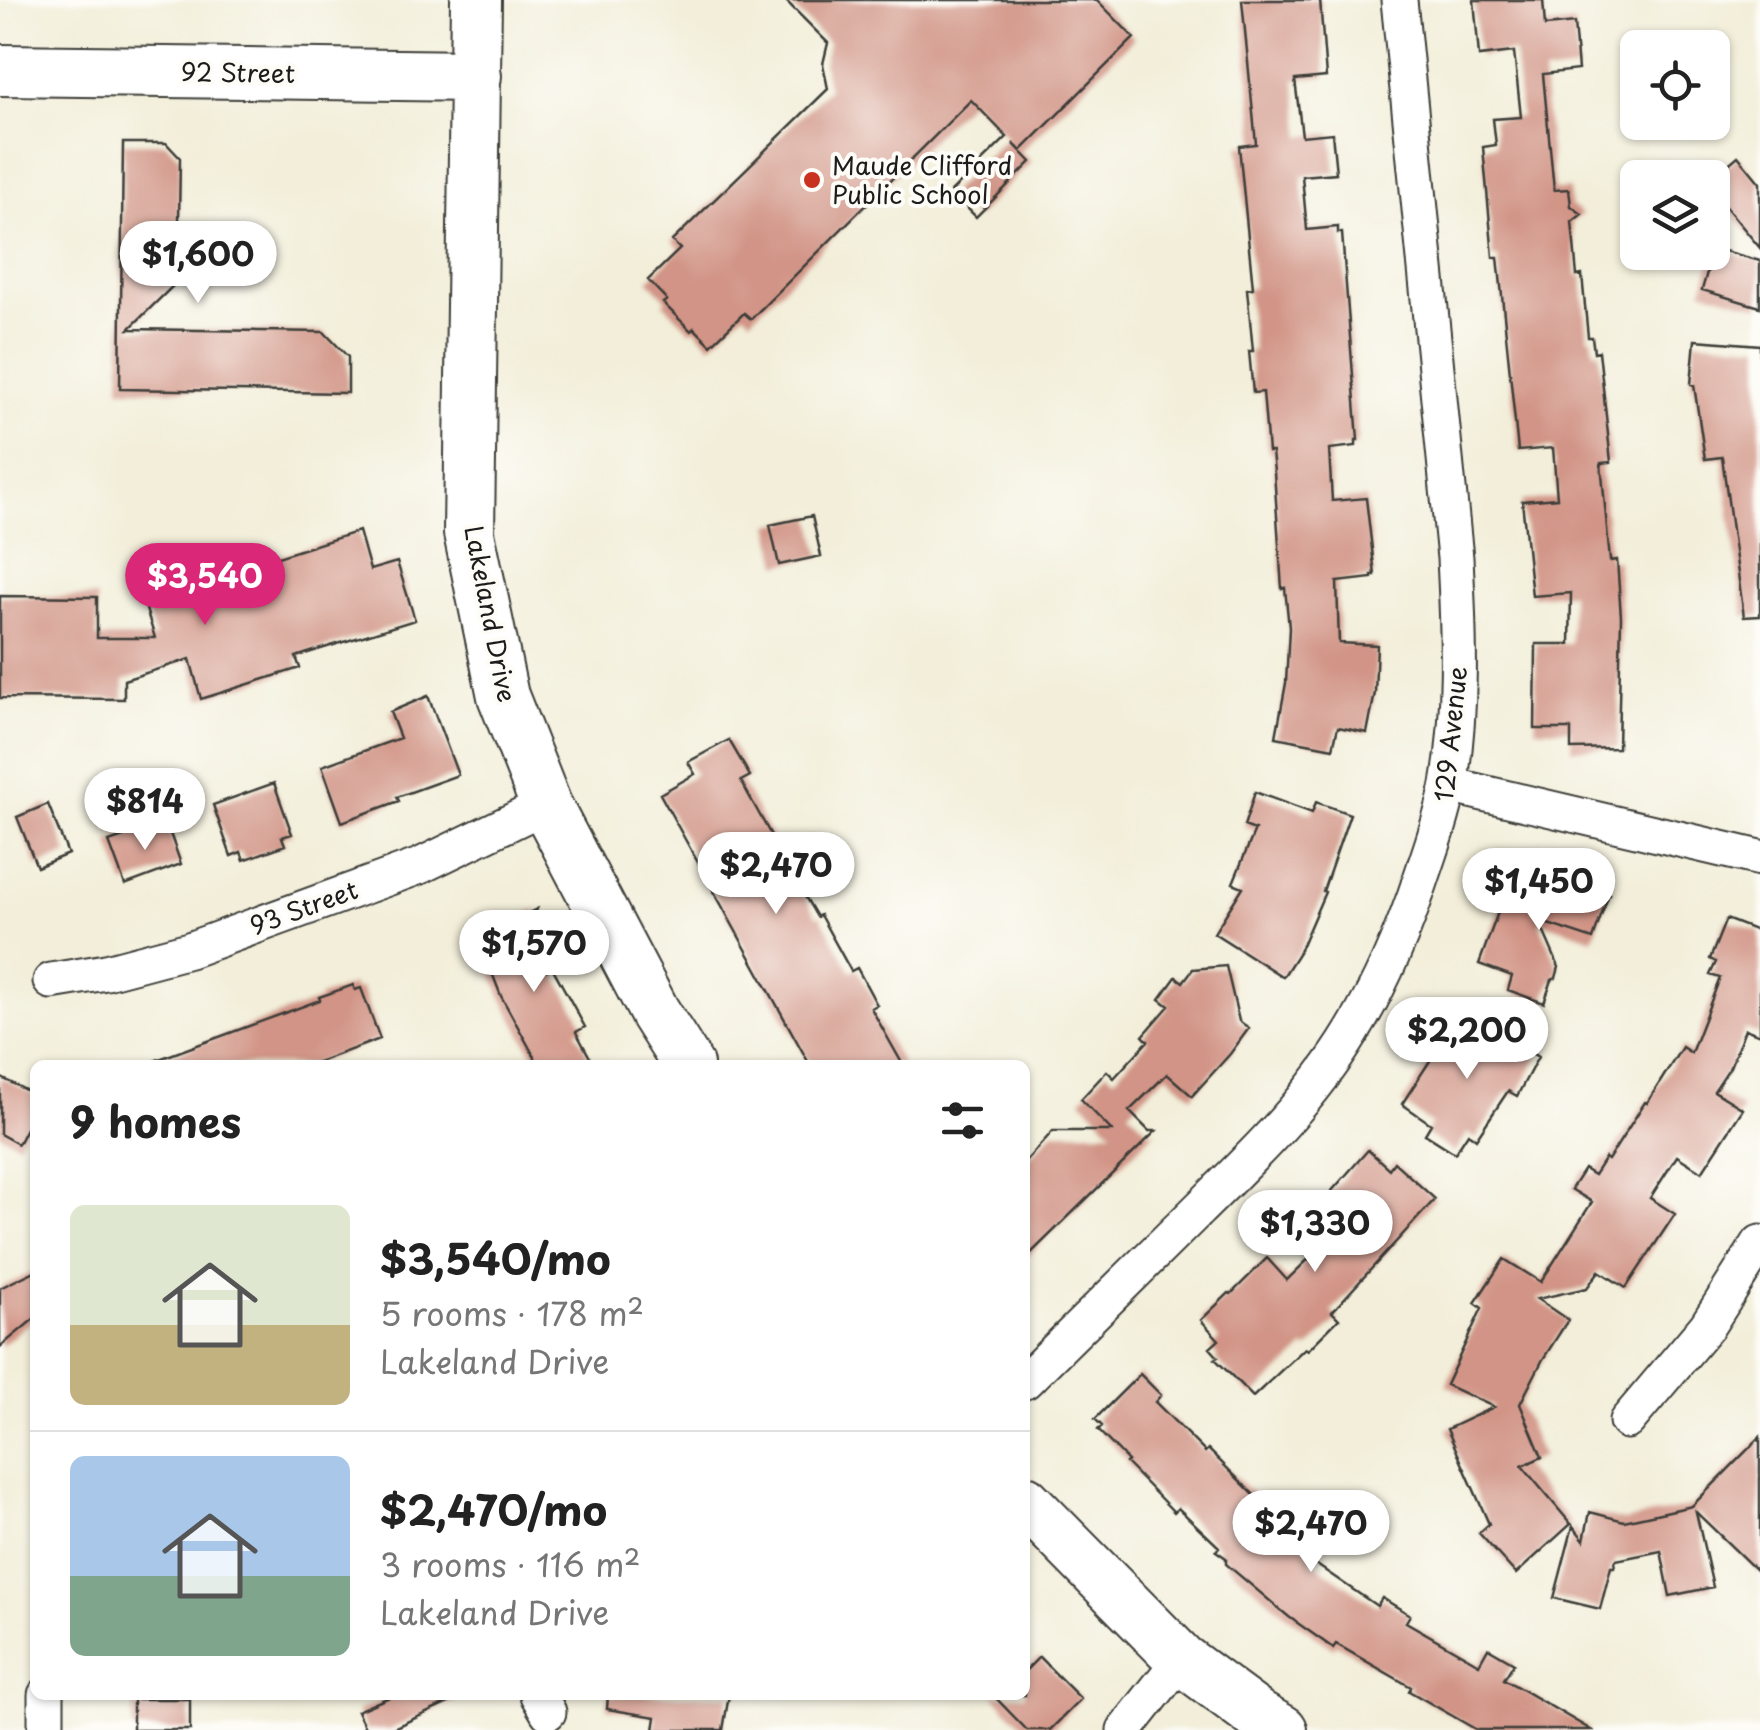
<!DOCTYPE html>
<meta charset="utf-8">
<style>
body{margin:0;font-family:"Playpen Sans",sans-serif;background:#f2f2f2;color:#222;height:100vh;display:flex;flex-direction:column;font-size:38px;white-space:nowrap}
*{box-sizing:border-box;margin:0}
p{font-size:32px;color:#767676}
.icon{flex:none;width:55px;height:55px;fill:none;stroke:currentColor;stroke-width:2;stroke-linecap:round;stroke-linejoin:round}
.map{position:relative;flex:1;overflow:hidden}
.drawer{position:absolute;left:30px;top:1060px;width:1000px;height:640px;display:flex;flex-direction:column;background:#fff;border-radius:15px;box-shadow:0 2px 8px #0004}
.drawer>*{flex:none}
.tools{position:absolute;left:1620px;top:30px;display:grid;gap:20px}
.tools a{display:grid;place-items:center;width:110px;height:110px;border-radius:15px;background:#fff;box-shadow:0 2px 8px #0004;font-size:50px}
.price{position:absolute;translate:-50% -85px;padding:0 22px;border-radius:35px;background:#fff;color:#222;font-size:32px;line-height:65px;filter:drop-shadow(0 2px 5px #0008)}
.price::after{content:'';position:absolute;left:50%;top:60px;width:30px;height:22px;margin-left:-15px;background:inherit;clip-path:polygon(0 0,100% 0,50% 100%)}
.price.current{background:#db2777;color:#fff}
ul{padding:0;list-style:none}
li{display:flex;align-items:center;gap:30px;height:250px;padding:0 40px}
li+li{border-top:2px solid #e0e0e0}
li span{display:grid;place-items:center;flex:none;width:280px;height:200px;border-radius:15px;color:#555}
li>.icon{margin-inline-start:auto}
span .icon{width:120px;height:120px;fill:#fffc;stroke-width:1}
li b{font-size:42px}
h2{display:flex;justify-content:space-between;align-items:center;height:120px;padding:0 40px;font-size:42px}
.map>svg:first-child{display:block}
.building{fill:#d19486}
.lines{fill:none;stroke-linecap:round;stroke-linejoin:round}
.street-casing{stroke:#3c3c38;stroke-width:39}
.secondary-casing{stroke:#3c3c38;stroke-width:54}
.street{stroke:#fff;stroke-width:35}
.secondary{stroke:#fff;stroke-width:50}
.poi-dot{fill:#c8321e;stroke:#fdfcf7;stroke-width:4}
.labels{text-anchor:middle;stroke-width:8;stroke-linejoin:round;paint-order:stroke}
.street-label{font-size:25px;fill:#1c1c1c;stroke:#fdfcf7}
.poi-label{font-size:25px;fill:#1c1c1c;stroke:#fdfcf7;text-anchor:start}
</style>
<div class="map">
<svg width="1760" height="1730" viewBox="0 0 1760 1730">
<rect width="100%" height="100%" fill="#fdfcf7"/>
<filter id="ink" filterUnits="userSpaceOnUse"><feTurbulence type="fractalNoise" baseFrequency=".01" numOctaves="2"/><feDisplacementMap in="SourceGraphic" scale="20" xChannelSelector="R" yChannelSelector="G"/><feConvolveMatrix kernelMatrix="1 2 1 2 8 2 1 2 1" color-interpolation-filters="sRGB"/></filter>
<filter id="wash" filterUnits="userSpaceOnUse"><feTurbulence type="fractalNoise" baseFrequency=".0048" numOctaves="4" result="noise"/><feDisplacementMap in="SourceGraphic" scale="40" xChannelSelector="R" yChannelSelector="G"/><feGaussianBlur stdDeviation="2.25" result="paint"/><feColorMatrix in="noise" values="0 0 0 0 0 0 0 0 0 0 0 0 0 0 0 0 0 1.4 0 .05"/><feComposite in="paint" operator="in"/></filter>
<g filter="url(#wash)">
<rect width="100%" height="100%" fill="#f2eed9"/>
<g id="blocks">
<path class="building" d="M 785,0 L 1097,0 L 1134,38 L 1021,151 L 1013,143 L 1031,162 L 976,217 L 951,192 L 1007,137 L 971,100 L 751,319 L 744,313 L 711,345 L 694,328 L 691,331 L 663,303 L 667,300 L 648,280 L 680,249 L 672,241 L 828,89 L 823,64 L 828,43 Z
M 1242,0 L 1320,0 L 1326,77 L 1295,80 L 1302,136 L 1332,133 L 1336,173 L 1302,176 L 1307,230 L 1338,227 L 1338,233 L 1342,233 L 1358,440 L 1356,440 L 1356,446 L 1329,449 L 1332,501 L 1366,498 L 1375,575 L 1372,575 L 1372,578 L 1337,582 L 1339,643 L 1377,645 L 1375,693 L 1367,733 L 1338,727 L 1333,748 L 1276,737 L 1286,683 L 1289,628 L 1285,588 L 1282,589 L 1274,472 L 1272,452 L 1268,452 L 1263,392 L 1253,393 L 1249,351 L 1253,351 L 1247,289 L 1253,288 L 1239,146 L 1256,144 Z
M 1474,0 L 1543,0 L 1545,26 L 1574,23 L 1578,70 L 1543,74 L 1554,190 L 1569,189 L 1571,206 L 1582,214 L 1572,222 L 1577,276 L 1582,275 L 1588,337 L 1592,337 L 1594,352 L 1599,351 L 1611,462 L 1601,463 L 1610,561 L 1617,560 L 1621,617 L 1618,748 L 1571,749 L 1571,729 L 1535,729 L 1536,644 L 1570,644 L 1571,593 L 1532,596 L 1522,501 L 1557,498 L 1553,448 L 1518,451 L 1498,257 L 1493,257 L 1483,147 L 1496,145 L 1493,119 L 1521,117 L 1514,52 L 1479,56 Z
M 123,143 L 166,143 L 180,158 L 178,281 L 129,329 L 324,332 L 348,357 L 348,393 L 120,389 Z
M 1738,156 L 1760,183 L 1760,248 L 1712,190 L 1712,178 Z
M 1714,248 L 1760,261 L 1760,307 L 1702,290 Z
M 1695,340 L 1760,345 L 1760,616 L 1744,617 L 1722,457 L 1705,459 L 1694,385 L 1691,384 Z
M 812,516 L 821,556 L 779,565 L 770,525 Z
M 359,531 L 370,570 L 397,562 L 415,620 L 308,653 L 296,657 L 300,668 L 201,699 L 190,659 L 124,680 L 124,699 L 0,698 L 0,596 L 97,597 L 97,638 L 155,638 L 146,609 L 252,576 L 264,571 L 262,562 Z
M 428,696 L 458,775 L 397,797 L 399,801 L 342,822 L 322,766 L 400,738 L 390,712 Z
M 729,740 L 750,776 L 741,781 L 773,839 L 771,841 L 792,880 L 796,881 L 817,917 L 820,915 L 851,971 L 857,968 L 877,1005 L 871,1008 L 903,1065 L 810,1065 L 660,794 L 695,774 L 688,762 Z
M 274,783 L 292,834 L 282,837 L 285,845 L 244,860 L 241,852 L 231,856 L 213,805 Z
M 1255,792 L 1312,813 L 1316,802 L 1350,814 L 1323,891 L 1325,892 L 1299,952 L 1283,977 L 1214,933 L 1243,887 L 1233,883 L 1255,830 L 1244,826 Z
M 48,804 L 68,854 L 37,867 L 17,817 Z
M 166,822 L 181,864 L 125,885 L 109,842 Z
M 1550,874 L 1609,894 L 1593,939 L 1539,921 L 1559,967 L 1556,978 L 1552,980 L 1544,1003 L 1508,990 L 1512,976 L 1479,964 L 1508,885 L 1527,892 L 1536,914 Z
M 537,909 L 527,935 L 547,970 L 552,967 L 585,1027 L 576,1032 L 594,1065 L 539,1065 L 501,996 L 478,937 Z
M 1726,919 L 1760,932 L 1760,1035 L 1745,1029 L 1730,1067 L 1714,1091 L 1743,1109 L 1702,1172 L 1677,1156 L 1650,1198 L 1675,1214 L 1626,1288 L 1599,1271 L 1587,1288 L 1537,1299 L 1568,1320 L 1543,1359 L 1520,1404 L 1542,1457 L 1522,1466 L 1571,1524 L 1516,1574 L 1479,1533 L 1489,1524 L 1447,1429 L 1494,1407 L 1446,1385 L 1482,1308 L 1475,1303 L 1504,1259 L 1541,1282 L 1592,1202 L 1571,1189 L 1584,1169 L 1594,1175 L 1605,1158 L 1608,1160 L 1645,1102 L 1647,1103 L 1682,1047 L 1691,1053 L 1720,978 L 1710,975 L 1716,962 L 1710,959 Z
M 1226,966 L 1239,1021 L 1249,1028 L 1230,1054 L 1192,1096 L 1167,1074 L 1129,1111 L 1149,1131 L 1156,1131 L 1025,1259 L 1025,1162 L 1053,1131 L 1112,1131 L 1081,1099 L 1107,1071 L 1114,1078 L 1148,1041 L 1143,1036 L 1169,1006 L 1160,999 L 1176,977 L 1183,982 L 1193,969 Z
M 353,985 L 355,990 L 361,988 L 380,1039 L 310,1065 L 152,1065 L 151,1062 L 320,1000 L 319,997 Z
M 1453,1018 L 1480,1034 L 1482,1030 L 1492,1030 L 1538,1057 L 1517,1096 L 1508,1091 L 1476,1139 L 1468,1133 L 1455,1153 L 1425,1134 L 1431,1124 L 1402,1104 L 1435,1053 L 1433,1052 Z
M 0,1077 L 35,1095 L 35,1111 L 18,1144 L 0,1134 Z
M 1368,1150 L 1389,1169 L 1394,1162 L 1435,1199 L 1332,1312 L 1339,1319 L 1308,1350 L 1305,1348 L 1253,1397 L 1215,1359 L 1218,1357 L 1210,1348 L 1219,1340 L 1201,1320 L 1229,1293 L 1231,1294 L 1267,1258 L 1287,1280 L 1330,1238 L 1308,1218 Z
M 35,1271 L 35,1318 L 0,1347 L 0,1288 Z
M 1140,1374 L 1161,1395 L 1155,1402 L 1205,1452 L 1208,1449 L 1260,1501 L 1267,1493 L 1289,1512 L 1278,1525 L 1315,1556 L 1311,1561 L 1377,1606 L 1382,1598 L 1410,1615 L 1406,1622 L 1479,1664 L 1488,1648 L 1514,1663 L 1504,1679 L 1591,1730 L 1477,1730 L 1409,1691 L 1411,1687 L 1336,1644 L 1333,1648 L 1289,1617 L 1226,1564 L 1226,1558 L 1216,1551 L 1219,1547 L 1178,1508 L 1174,1512 L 1126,1463 L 1128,1461 L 1098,1430 L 1102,1426 L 1095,1419 Z
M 1760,1437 L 1760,1574 L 1696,1512 L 1713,1587 L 1670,1596 L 1661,1551 L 1616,1560 L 1614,1567 L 1611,1567 L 1600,1609 L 1554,1598 L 1573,1526 L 1584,1540 L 1590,1512 L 1624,1521 L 1692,1506 Z
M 1039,1657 L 1081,1699 L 1050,1730 L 1027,1730 L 993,1695 L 1025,1695 L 1025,1671 Z
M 394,1695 L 466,1695 L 389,1730 L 366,1730 L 357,1711 Z
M 608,1695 L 729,1695 L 723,1730 L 654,1730 L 656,1717 L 607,1709 Z
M 133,1699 L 190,1699 L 190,1730 L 133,1730 Z"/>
</g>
</g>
<g filter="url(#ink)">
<use href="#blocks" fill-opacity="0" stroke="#3c3c38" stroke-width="2.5"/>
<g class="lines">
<defs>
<path id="street" d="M 1449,785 L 1760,858
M 51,981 L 106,972 L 189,950 L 420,866 L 546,805
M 1025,1381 C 1083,1324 1141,1267 1198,1210 C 1254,1155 1311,1100 1352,1032 C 1383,982 1405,928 1423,873 C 1433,844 1443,815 1449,785 C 1462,710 1459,634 1455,558 L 1399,0
M 1627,1421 L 1707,1326 L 1760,1243
M 538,1695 L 548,1712
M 46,1730 L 46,1695
M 1125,1730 L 1181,1659"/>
<path id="secondary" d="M 476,0 L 469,533 L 503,696 L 546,805 L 655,1013 L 688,1065
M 0,70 L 476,76
M 1025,1501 L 1181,1659 L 1261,1718 L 1282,1730"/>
</defs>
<use href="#street" class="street-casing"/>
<use href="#secondary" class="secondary-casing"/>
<use href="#street" class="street"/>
<use href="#secondary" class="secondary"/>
</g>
</g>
<circle class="poi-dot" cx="812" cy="180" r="10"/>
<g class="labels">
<g class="street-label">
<text transform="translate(238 73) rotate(1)" y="9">92 Street</text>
<text transform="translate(490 614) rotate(79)" y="9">Lakeland Drive</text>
<text transform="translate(1451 734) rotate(-84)" y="9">129 Avenue</text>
<text transform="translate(304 908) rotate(-20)" y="9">93 Street</text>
</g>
<g class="poi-label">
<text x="832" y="175">Maude Clifford<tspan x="832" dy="29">Public School</tspan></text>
</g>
</g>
</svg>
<div class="tools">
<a><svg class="icon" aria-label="locate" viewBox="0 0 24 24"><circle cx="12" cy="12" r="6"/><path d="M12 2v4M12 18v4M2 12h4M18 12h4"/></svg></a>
<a><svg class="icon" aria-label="layers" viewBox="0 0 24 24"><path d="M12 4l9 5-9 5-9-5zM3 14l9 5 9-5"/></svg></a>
</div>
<b class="price" style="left:198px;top:306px">$1,600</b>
<b class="price current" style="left:205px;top:628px">$3,540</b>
<b class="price" style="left:145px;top:853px">$814</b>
<b class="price" style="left:776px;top:917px">$2,470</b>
<b class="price" style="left:1539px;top:933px">$1,450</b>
<b class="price" style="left:534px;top:995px">$1,570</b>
<b class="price" style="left:1467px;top:1082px">$2,200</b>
<b class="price" style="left:1315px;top:1275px">$1,330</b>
<b class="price" style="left:1311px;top:1575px">$2,470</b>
<section class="drawer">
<h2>9 homes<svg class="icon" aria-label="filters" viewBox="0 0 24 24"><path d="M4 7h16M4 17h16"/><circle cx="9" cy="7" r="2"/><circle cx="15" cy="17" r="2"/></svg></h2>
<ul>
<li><span style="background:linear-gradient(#dfe7d0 60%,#c2b280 0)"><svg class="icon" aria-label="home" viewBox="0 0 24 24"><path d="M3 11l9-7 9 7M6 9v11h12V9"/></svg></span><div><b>$3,540/mo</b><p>5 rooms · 178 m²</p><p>Lakeland Drive</p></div></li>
<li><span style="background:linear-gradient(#a9c7e8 60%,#7fa58c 0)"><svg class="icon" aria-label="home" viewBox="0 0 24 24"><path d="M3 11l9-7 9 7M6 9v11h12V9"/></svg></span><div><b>$2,470/mo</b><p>3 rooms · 116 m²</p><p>Lakeland Drive</p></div></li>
</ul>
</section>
</div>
